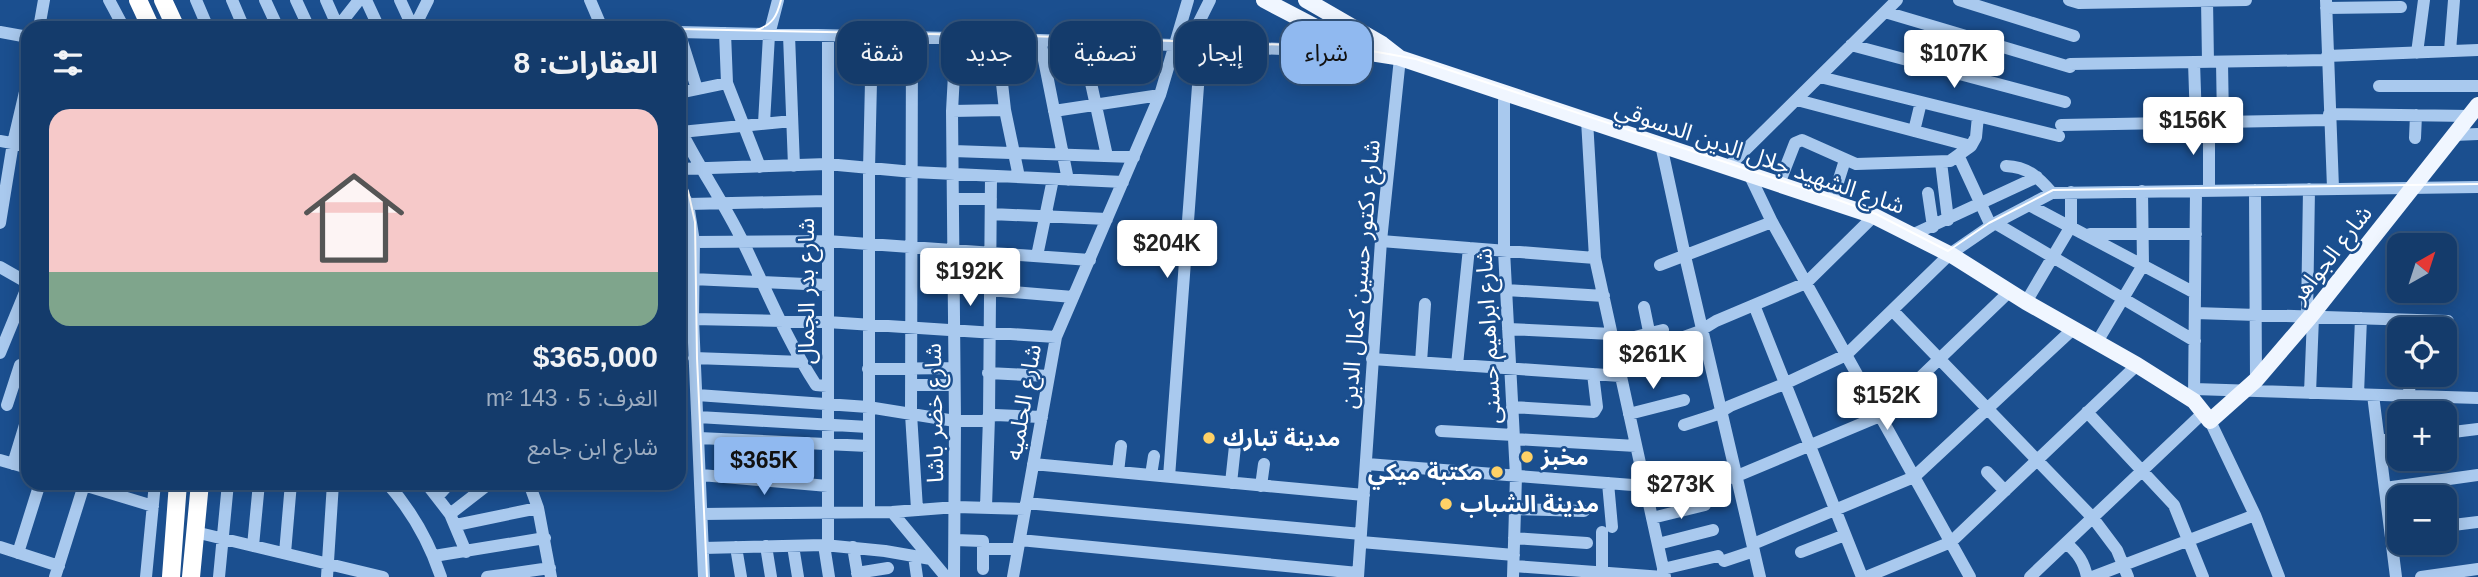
<!DOCTYPE html>
<html lang="ar">
<meta charset="utf-8">
<style>
body{margin:0;font-family:Arial,"Noto Sans Arabic",sans-serif;background:#214673;color:#f1f3f6;direction:rtl;height:100vh;display:flex;flex-direction:column;font-size:26px;white-space:nowrap}
*{box-sizing:border-box;margin:0}
p{font-size:23px;color:#9dadc1}
.icon{flex:none;width:38px;height:38px;fill:none;stroke:currentColor;stroke-width:2;stroke-linecap:round;stroke-linejoin:round}
.map{position:relative;flex:1;overflow:hidden;direction:ltr}
.sheet{position:absolute;left:21px;top:21px;width:665px;height:469px;display:flex;flex-direction:column;background:#143b6b;border-radius:21px;box-shadow:0 4px 18px #0003,0 0 0 2px #33557e;direction:rtl}
.sheet>*{flex:none}
.guide{position:absolute;left:707px;top:21px;width:665px;height:63px;direction:rtl;display:flex;gap:14px}
.needle{width:46px;rotate:39deg}
.fabs{position:absolute;left:2387px;top:233px;display:grid;gap:14px}
.fabs a{display:grid;place-items:center;width:70px;height:70px;border-radius:14px;background:#143b6b;box-shadow:0 4px 18px #0003,0 0 0 2px #33557e;font-size:35px}
.price{position:absolute;translate:-50% -60px;padding:0 16px;border-radius:7px;background:#fff;color:#222;font-size:23px;line-height:46px;filter:drop-shadow(0 2px 4px #0008)}
.price::after{content:'';position:absolute;left:50%;top:42px;width:21px;height:16px;margin-left:-10px;background:inherit;clip-path:polygon(0 0,100% 0,50% 100%)}
.price.current{background:#90b9f0;color:#111}
ul{padding:0;list-style:none}
li{display:grid;align-content:center;gap:14px;height:371px;padding:0 28px}
li span{display:grid;place-items:center;height:217px;border-radius:21px;color:#555}
li>.icon{margin-inline-start:auto}
span .icon{width:126px;height:126px;fill:#fffc;stroke-width:1}
li b{font-size:30px}
h2{display:flex;justify-content:space-between;align-items:center;height:84px;padding:0 28px;font-size:30px}
.tag{padding:0 24px;border-radius:21px;background:#143b6b;box-shadow:0 4px 18px #0003,0 0 0 2px #33557e;font-size:24px;line-height:63px}
.tag.current{background:#90b9f0;color:#111}
.map>svg:first-child{display:block}
.lines{fill:none;stroke-linecap:round;stroke-linejoin:round}
.minor{stroke:#a9c9ee;stroke-width:12}
.major{stroke:#f0f6ff;stroke-width:16}
.highway{stroke:#fff;stroke-width:18}
.tram{stroke:#fff;stroke-width:2}
.poi-dot{fill:#ffd166;stroke:#1b4f8f;stroke-width:2.5}
.labels{text-anchor:middle;stroke-width:5;stroke-linejoin:round;paint-order:stroke}
.street-label{font-size:23px;fill:#fff;stroke:#1b4f8f}
.poi-label{font-size:23px;font-weight:bold;fill:#fff;stroke:#1b4f8f;text-anchor:start}
</style>
<div class="map">
<svg width="2478" height="577" viewBox="0 0 2478 577">
<rect width="100%" height="100%" fill="#1b4f8f"/>
<g class="lines">
<path class="minor" d="M 109,0 L 124,28
M 196,0 L 208,28
M 232,0 L 244,28
M 265,0 L 278,28
M 296,0 L 309,28
M 326,0 L 338,27
M 366,0 L 379,28
M 400,0 L 413,28
M 590,0 L 602,28
M 1959,0 L 2074,36
M 2069,0 L 2079,3 L 2246,0
M 2207,0 L 2208,62
M 2326,0 L 2333,188
M 2326,8 L 2401,7
M 1885,12 L 2070,67
M 39,28 L 44,0
M 337,28 L 359,0
M 414,28 L 428,0
M 0,32 L 28,37
M 679,32 L 1040,40 L 1361,52
M 679,32 L 697,89
M 725,33 L 727,83 L 760,167
M 789,35 L 794,166
M 912,36 L 911,414 L 917,509
M 997,39 L 1005,110 L 1019,177
M 1040,40 L 1068,180
M 1082,42 L 1107,156
M 1851,45 L 2065,102
M 1187,46 L 1210,0
M 2450,51 L 2454,0
M 2417,53 L 2424,0
M 2327,56 L 2478,50
M 2194,62 L 2196,122
M 2222,62 L 2223,122
M 2070,64 L 2327,60
M 1820,77 L 2059,136
M 2379,86 L 2478,86
M 1507,92 L 1504,101 L 1504,251 L 1516,476 L 1513,577
M 679,93 L 727,83
M 1797,100 L 1971,146
M 952,111 L 1005,110
M 1054,111 L 1160,95
M 2329,114 L 2470,116
M 1587,120 L 1595,258 L 1665,577
M 2209,122 L 2209,191
M 764,123 L 769,35 L 778,0
M 2061,125 L 2330,120
M 679,127 C 698,166 723,201 742,240 C 766,289 786,339 816,385 L 827,386
M 1914,131 L 1921,102
M 681,132 L 792,121
M 2454,135 L 2478,134
M 2415,138 L 2416,115
M 0,141 L 28,146
M 1661,145 L 1685,256 L 1760,577
M 953,151 L 1134,157
M 1959,157 L 1991,226
M 1941,162 L 1948,220
M 2006,166 C 2028,167 2038,177 2052,193
M 1728,167 L 1897,0
M 679,169 L 827,164 L 913,172 L 1123,182
M 1749,174 L 1772,222 L 1970,577
M 1779,184 L 1795,143 L 1802,140 L 1856,164 L 1950,161 L 1971,146 L 1976,137 L 1978,116
M 679,188 L 688,204 L 694,242 L 693,319 L 704,577
M 2255,190 L 2256,380
M 1928,193 L 1933,227
M 954,199 L 991,199
M 1832,201 L 1845,160
M 688,204 L 827,201
M 2029,205 L 2195,293
M 991,214 L 1107,219
M 0,223 L 13,143 L 28,79
M 1995,223 L 2195,341
M 2090,234 L 2196,234
M 1912,235 L 2037,177
M 1381,241 L 1595,258
M 694,242 L 827,241 L 1090,260
M 1037,256 L 1053,179
M 1660,265 L 1772,222
M 0,267 L 28,283
M 692,279 L 827,285
M 990,290 L 1073,297
M 1506,290 L 1604,296
M 2026,302 L 2071,226 L 2071,192
M 1754,305 L 1862,577
M 1644,307 L 1653,351
M 1893,311 L 2093,518 L 2117,550 L 2128,577
M 2195,313 L 2448,321
M 2307,316 L 2309,189
M 693,319 L 827,322 L 1056,337
M 1508,329 L 1612,334
M 1614,342 L 1663,330
M 1670,342 L 1698,332 L 1716,321 L 1806,283 L 1874,216
M 2097,342 L 2143,265 L 2142,191
M 0,353 L 28,285
M 694,358 L 802,362
M 1372,359 L 1621,376
M 2445,359 L 2446,359
M 1421,362 L 1425,304
M 1457,365 L 1469,248
M 868,369 L 954,368
M 988,373 L 1049,376
M 911,385 L 954,385
M 2194,389 L 2478,398
M 2310,393 L 2313,317
M 2358,394 L 2361,318
M 697,395 L 868,407 L 955,421 L 983,421 L 995,415 L 1042,417
M 2373,395 L 2396,577
M 2409,396 L 2410,374
M 2194,397 L 2196,191
M 7,405 L 20,365
M 1512,407 L 1594,412 L 1597,407 L 1593,374
M 2087,412 L 2174,505 L 2203,577
M 1629,414 L 1684,400
M 698,417 L 868,427
M 2210,421 L 2255,515 L 2279,577
M 1684,425 L 1715,415 L 1730,406 L 1784,384 L 1846,355 L 1950,254 L 1995,223 L 2052,193 L 2478,187
M 1441,431 L 1514,435
M 2445,433 L 2478,429
M 699,438 L 868,446
M 1514,439 L 1636,446
M 2379,441 L 2399,438
M 0,460 L 28,468
M 13,464 L 28,415
M 1033,464 L 1364,495
M 1367,464 L 1645,486
M 1118,472 L 1121,446
M 1987,472 L 2005,491
M 701,475 L 828,486
M 1151,475 L 1154,456
M 1169,477 L 1198,86
M 77,483 L 153,506
M 387,483 C 412,511 429,541 441,577
M 426,483 L 450,514 L 466,552
M 529,483 L 538,508 L 551,577
M 1231,483 L 1235,446
M 1608,483 L 1612,527
M 1709,484 L 1737,476 L 1880,416 L 2009,292
M 1261,486 L 1264,464
M 2385,488 L 2478,475
M 438,496 L 450,483
M 1026,503 L 1361,534
M 986,507 L 989,417 L 991,176
M 1515,509 L 1584,511
M 869,512 L 869,169 L 872,37
M 892,512 L 946,577
M 450,514 L 490,483
M 702,514 L 892,512 L 956,507 L 1025,509
M 1652,518 L 1705,505
M 456,525 L 538,508
M 2445,526 L 2478,522
M 195,532 L 383,577
M 1514,538 L 1587,543
M 955,540 L 983,541 L 983,569
M 1020,540 L 1358,573
M 1361,542 L 1514,555
M 2066,543 C 2078,553 2084,562 2087,577
M 1658,544 L 1713,530
M 1753,544 L 1914,477 L 2073,329
M 824,545 L 829,577
M 828,545 L 828,37
M 253,546 L 259,483
M 766,546 L 771,577
M 793,546 L 798,577
M 0,547 L 59,566
M 736,547 L 741,577
M 853,547 L 858,577
M 703,548 L 824,545 L 885,551 L 931,559
M 984,549 L 1018,549
M 1801,552 L 1845,535
M 18,553 L 40,483
M 285,553 L 291,483
M 434,556 L 545,538
M 914,556 L 917,577
M 1724,561 L 1754,551
M 1514,566 L 1663,577
M 1663,569 L 1718,556
M 857,573 L 888,568
M 1602,573 L 1602,532
M 55,577 L 84,485
M 146,577 L 155,483
M 219,577 L 228,483
M 327,577 L 333,483
M 487,577 L 550,568
M 954,577 L 955,421 L 952,111 L 956,38
M 1013,577 L 1056,337 L 1160,95 L 1188,0
M 1358,577 L 1381,241 L 1400,58
M 1866,577 L 1951,542 L 2137,365
M 2030,577 L 2203,413
M 2092,577 L 2255,515
M 2421,577 L 2478,569"/>
<path class="major" d="M 1264,0 L 1364,52 L 1396,57
M 1306,0 L 1382,44 L 1400,58 L 1874,216 L 1953,256 L 2026,302 L 2137,365 L 2194,401 L 2210,421 L 2256,380 L 2310,317 L 2478,105"/>
<path class="highway" d="M 138,0 L 151,28
M 163,0 L 176,28
M 171,577 L 178,483
M 191,577 L 200,483"/>
<path class="tram" d="M 679,29 L 1028,36 L 1317,46 L 1355,48 L 1416,59 L 1833,198 L 1876,214 L 1948,251 L 1989,223 L 2053,190 L 2478,184
M 757,30 C 773,24 777,16 781,0
M 679,172 L 688,191 L 695,222 L 697,358 L 707,577"/>
</g>
<g class="poi-dot">
<circle cx="1209" cy="438" r="7"/>
<circle cx="1527" cy="457" r="7"/>
<circle cx="1497" cy="472" r="7"/>
<circle cx="1446" cy="504" r="7"/>
</g>
<g class="labels">
<g class="street-label">
<text transform="translate(1760 157) rotate(19)" y="8">شارع الشهيد جلال الدين الدسوقي</text>
<text transform="translate(2331 254) rotate(-52)" y="8">شارع الجواهر</text>
<text transform="translate(1360 274) rotate(-85)" y="8">شارع دكتور حسين كمال الدين</text>
<text transform="translate(806 291) rotate(-90)" y="8">شارع بدر الجمال</text>
<text transform="translate(1488 336) rotate(-93)" y="8">شارع ابراهيم حسنى</text>
<text transform="translate(1023 402) rotate(-80)" y="8">شارع الحلميه</text>
<text transform="translate(934 413) rotate(-91)" y="8">شارع خضر باشا</text>
</g>
<g class="poi-label">
<text x="1223" y="446">مدينة تبارك</text>
<text x="1541" y="465">مخبز</text>
<text x="1483" y="480" text-anchor="end">مكتبة ميكي</text>
<text x="1460" y="512">مدينة الشباب</text>
</g>
</g>
</svg>
<div class="fabs">
<a><svg class="needle" viewBox="-14 -14 28 28"><path d="M0-13l5 13h-10z" fill="#e53935"/><path d="M0 13l5-13h-10z" fill="#9dadc1"/></svg></a>
<a><svg class="icon" aria-label="locate" viewBox="0 0 24 24"><circle cx="12" cy="12" r="6"/><path d="M12 2v4M12 18v4M2 12h4M18 12h4"/></svg></a>
<a>+</a>
<a>−</a>
</div>
<b class="price" style="left:1954px;top:90px">$107K</b>
<b class="price" style="left:2193px;top:157px">$156K</b>
<b class="price" style="left:1167px;top:280px">$204K</b>
<b class="price" style="left:970px;top:308px">$192K</b>
<b class="price" style="left:1653px;top:391px">$261K</b>
<b class="price" style="left:1887px;top:432px">$152K</b>
<b class="price current" style="left:764px;top:497px">$365K</b>
<b class="price" style="left:1681px;top:521px">$273K</b>
<div class="guide">
<a class="tag current">شراء</a>
<a class="tag">إيجار</a>
<a class="tag">تصفية</a>
<a class="tag">جديد</a>
<a class="tag">شقة</a>
</div>
<section class="sheet">
<h2>العقارات: 8<svg class="icon" aria-label="filters" viewBox="0 0 24 24"><path d="M4 7h16M4 17h16"/><circle cx="9" cy="7" r="2"/><circle cx="15" cy="17" r="2"/></svg></h2>
<ul>
<li><span style="background:linear-gradient(#f6c9c9 75%,#7fa58c 0)"><svg class="icon" aria-label="home" viewBox="0 0 24 24"><path d="M3 11l9-7 9 7M6 9v11h12V9"/></svg></span><div><b>$365,000</b><p>الغرف: 5 · 143 m²</p><p>شارع ابن جامع</p></div></li>
</ul>
</section>
</div>
